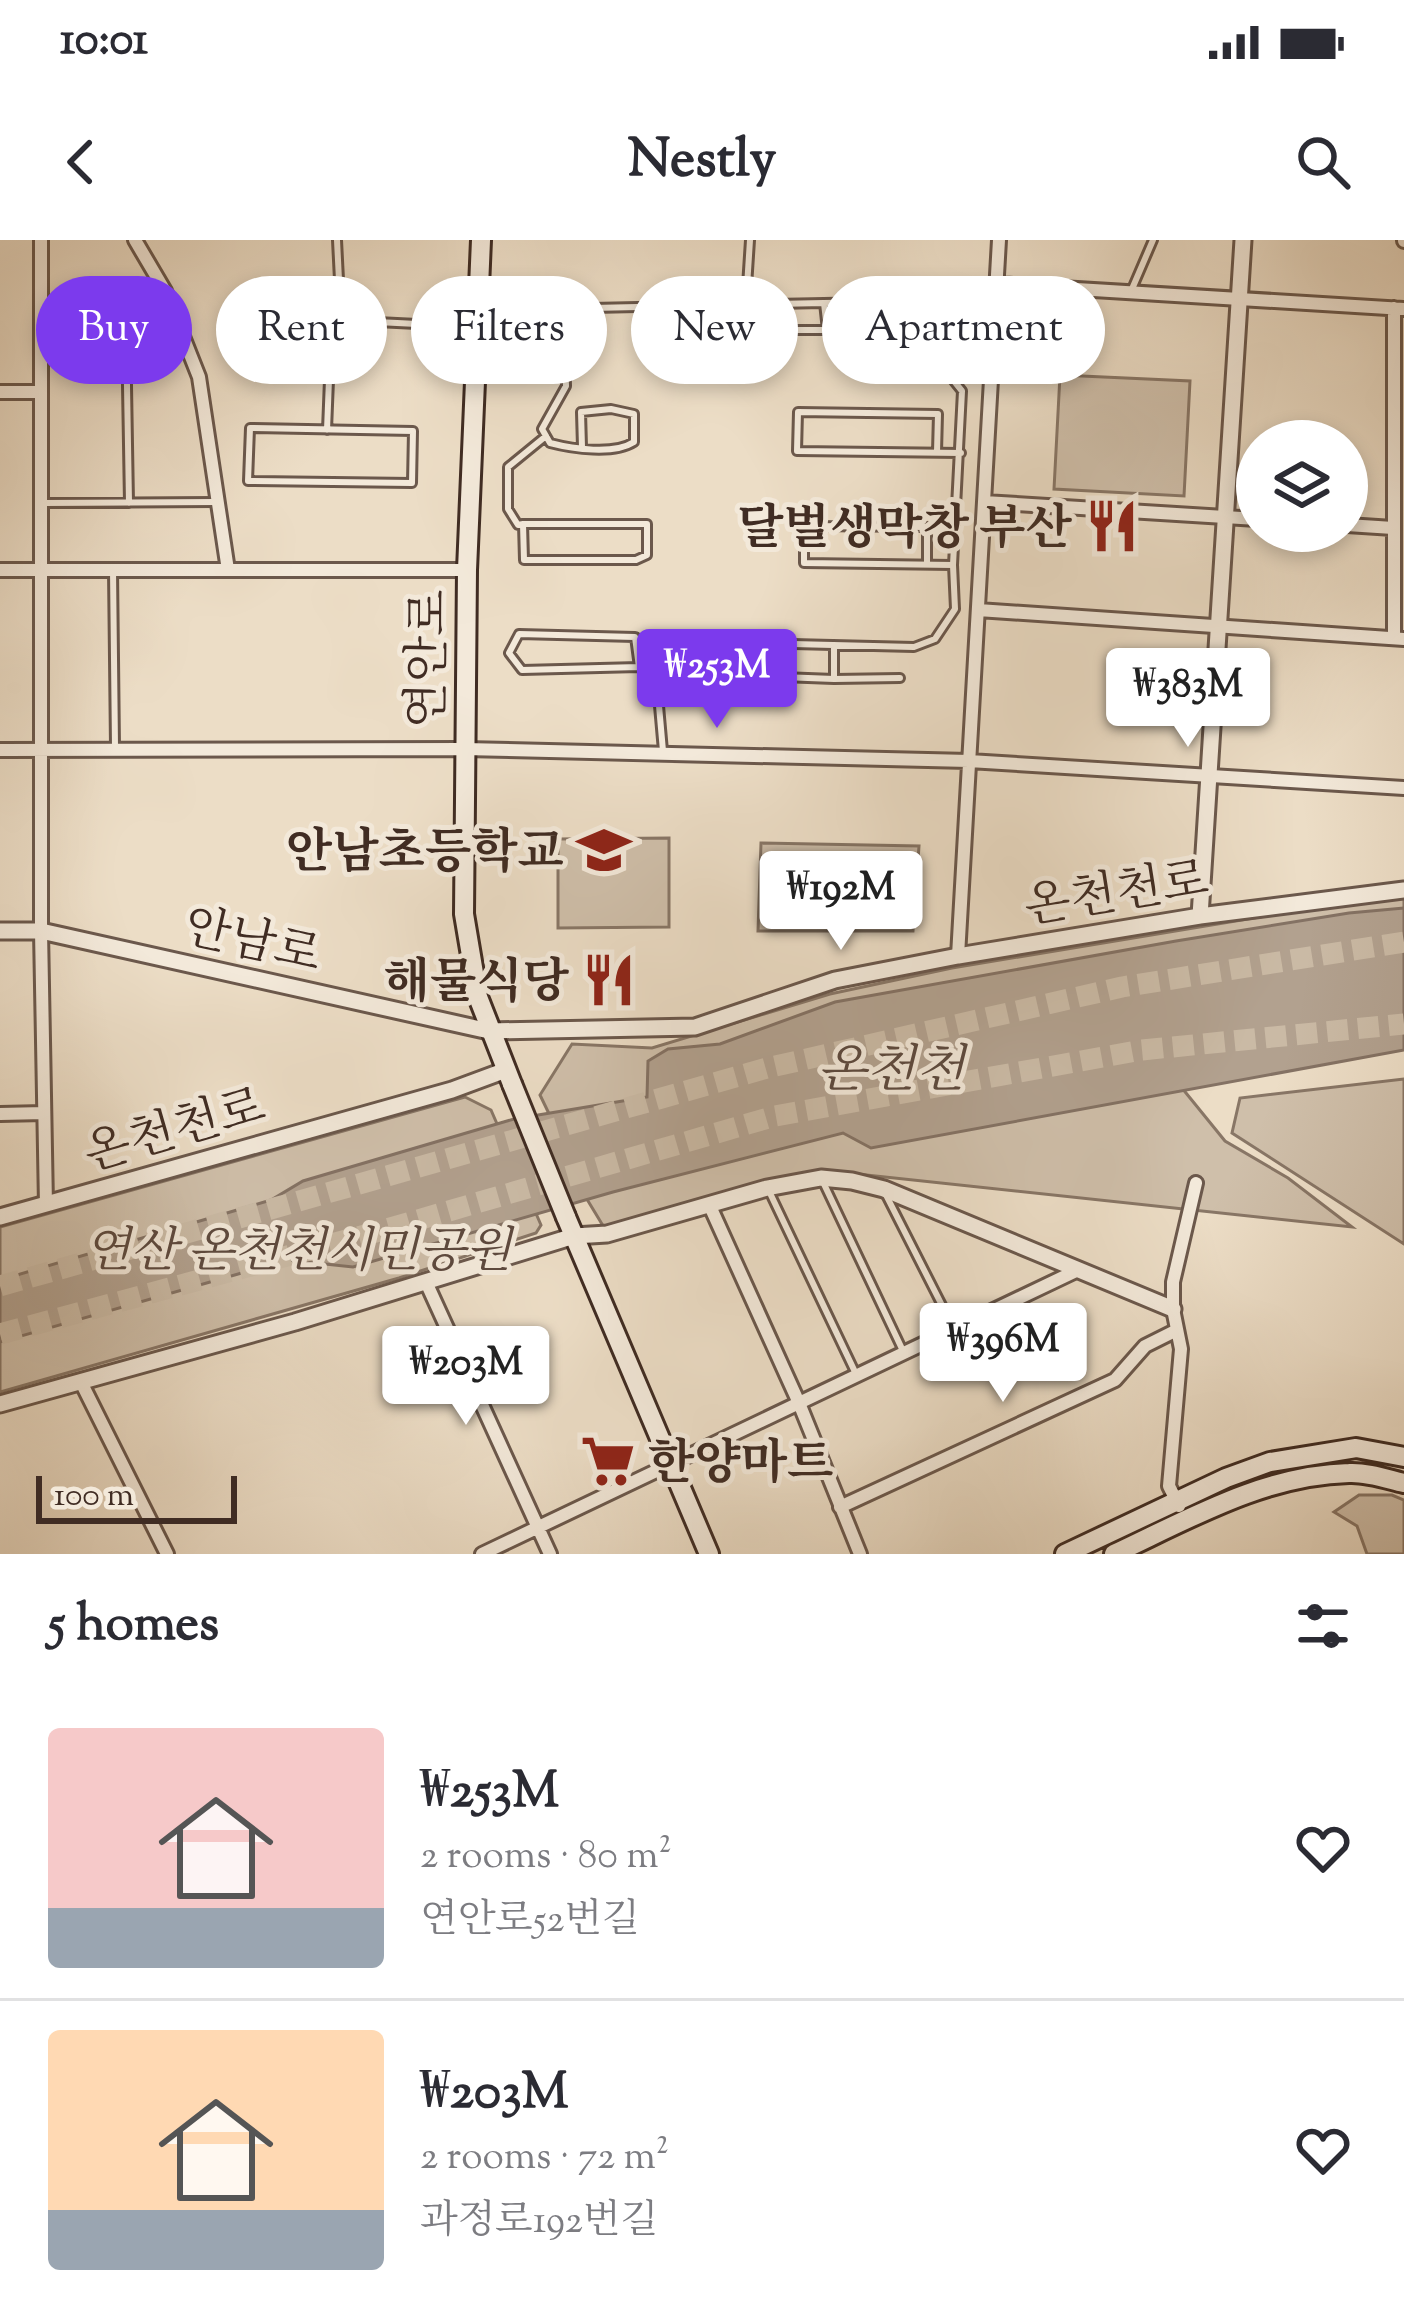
<!DOCTYPE html>
<meta charset="utf-8">
<style>
body{margin:0;font-family:"Sorts Mill Goudy","Noto Serif KR",serif;background:#f7f7f7;color:#2b2b33;height:100vh;display:flex;flex-direction:column;font-size:45px;white-space:nowrap}
*{box-sizing:border-box;margin:0}
p{font-size:39px;color:#7c7c81}
.icon{flex:none;width:66px;height:66px;fill:none;stroke:currentColor;stroke-width:2;stroke-linecap:round;stroke-linejoin:round}
.map{position:relative;height:1314px;overflow:hidden}
.panel{display:flex;flex-direction:column;background:#fff;flex:1}
.panel>*{flex:none}
.top-card{position:absolute;left:36px;top:36px;width:1332px;height:108px;display:flex;gap:24px}
.buttons{position:absolute;left:1236px;top:180px;display:grid;gap:24px}
.buttons a{display:grid;place-items:center;width:132px;height:132px;border-radius:50%;background:#fff;box-shadow:0 6px 18px #0003;font-size:60px}
.scale{position:absolute;left:36px;bottom:30px;width:201px;box-sizing:border-box;padding-left:12px;border:6px solid #402c23;border-top:0;font-size:33px;line-height:42px;white-space:nowrap;color:#402c23;-webkit-text-stroke:9px #f3e9da;paint-order:stroke}
.price{position:absolute;translate:-50% -102px;padding:0 27px;border-radius:12px;background:#fff;color:#222;font-size:39px;line-height:78px;filter:drop-shadow(0 3px 6px #0008)}
.price::after{content:'';position:absolute;left:50%;top:72px;width:36px;height:27px;margin-left:-18px;background:inherit;clip-path:polygon(0 0,100% 0,50% 100%)}
.price.on{background:#7c3aed;color:#fff}
ul{padding:0;list-style:none}
li{display:flex;align-items:center;gap:36px;height:300px;padding:0 48px}
li+li{border-top:3px solid #e1e1e2}
li span{display:grid;place-items:center;flex:none;width:336px;height:240px;border-radius:12px;color:#555}
li>.icon{margin-inline-start:auto}
span .icon{width:144px;height:144px;fill:#fffc;stroke-width:1}
li b{font-size:51px}
h2{display:flex;justify-content:space-between;align-items:center;height:144px;padding:0 48px;font-size:51px}
.tag{padding:0 42px;border-radius:54px;background:#fff;box-shadow:0 6px 18px #0003;font-size:42px;line-height:108px}
.tag.on{background:#7c3aed;color:#fff}
.status{display:flex;justify-content:space-between;align-items:center;height:84px;padding:0 60px;background:#fff;direction:ltr}
.status svg{height:33px;fill:currentColor}
header{display:flex;justify-content:space-between;align-items:center;height:156px;padding:0 48px;background:#fff;font-size:54px;font-weight:700}
.map>svg:first-child{display:block}
.green{fill:#cfbfaa;stroke:#887666;stroke-width:3}
.water{fill:#b2a18f;stroke:#847264;stroke-width:3}
.lines{fill:none;stroke-linecap:round;stroke-linejoin:round}
.trunk-tunnel{stroke:#cabaa5;stroke-width:21;stroke-dasharray:21 10;stroke-linecap:butt}
.service-casing{stroke:#6b584c;stroke-width:12}
.minor-casing{stroke:#6b584c;stroke-width:18}
.tertiary-casing{stroke:#6b584c;stroke-width:21}
.secondary-casing{stroke:#402c23;stroke-width:24}
.service{stroke:#f3e9da;stroke-width:6}
.minor{stroke:#f3e9da;stroke-width:12}
.tertiary{stroke:#f3e9da;stroke-width:15}
.secondary{stroke:#f3e9da;stroke-width:18}
.secondary-bridge-casing{stroke:#402c23;stroke-width:24;stroke-linecap:butt}
.secondary-bridge{stroke:#f3e9da;stroke-width:18}
.labels{text-anchor:middle;stroke-width:10;stroke-linejoin:round;paint-order:stroke}
.poi-label{font-size:48px;font-weight:bold;fill:#402c23;stroke:#f3e9da;text-anchor:end}
.street-label{font-size:48px;fill:#402c23;stroke:#f3e9da}
.park-label{font-size:48px;font-style:italic;fill:#5d493e;stroke:#f3e9da}
.water-label{font-size:51px;font-style:italic;fill:#5c493e;stroke:#f3e9da}
</style>
<div class="status"><b>10:01</b><svg viewBox="0 0 49 12"><path d="M0 12V9h3v3zM5 12V6h3v6zM10 12V3h3v9zM15 12V0h3v12zM26 1h20v11H26zM47 4h2v5h-2z"/></svg></div>
<header><svg class="icon" aria-label="back" viewBox="0 0 24 24"><path d="M15 5l-7 7 7 7"/></svg>Nestly<svg class="icon" aria-label="search" viewBox="0 0 24 24"><circle cx="10" cy="10" r="6"/><path d="M15 15l6 6"/></svg></header>
<div class="map">
<svg width="1404" height="1314" viewBox="0 0 1404 1314">
<rect width="100%" height="100%" fill="#ecddc6"/>
<filter id="stains"><feTurbulence type="fractalNoise" baseFrequency=".00167" numOctaves="4"/><feColorMatrix values="0 0 0 0 .2 0 0 0 0 .09 0 0 0 0 .02 0 0 0 .5 -.17"/></filter>
<radialGradient id="worn" r=".72"><stop offset=".6" stop-color="#630" stop-opacity="0"/><stop offset="1" stop-color="#630" stop-opacity=".3"/></radialGradient>
<path class="green" d="M 1060,135 L 1190,141 L 1184,256 L 1054,249 Z
M 669,598 L 669,687 L 558,688 L 558,599 Z
M 761,603 L 919,606 L 913,691 L 758,691 Z
M 1404,653 L 1404,683 L 655,864 L 553,882 L 540,855 L 572,804 L 652,808 L 830,754 L 952,728 Z
M 1160,821 L 1225,901 L 1288,938 L 1352,987 L 820,930 L 605,989 L 582,951 Z
M 1404,839 L 1404,1004 L 1232,893 L 1240,858 Z
M 465,857 L 491,870 L 541,985 L 536,993 L 399,1038 L 0,1152 L 0,987 Z
M 1359,1255 L 1392,1255 L 1404,1260 L 1404,1314 L 1367,1314 L 1357,1286 L 1334,1272 Z"/>
<path class="water" d="M 1404,668 L 1404,810 L 871,908 L 843,893 L 613,952 L 353,1027 L 287,1020 L 0,1102 L 0,1040 L 271,960 L 303,941 L 514,879 L 647,857 L 648,821 L 668,809 L 720,804 L 835,762 L 1176,701 L 1349,673 Z"/>
<g class="lines">
<path class="trunk-tunnel" d="M 0,1046 L 767,828 L 1122,747 L 1404,702
M 0,1094 L 387,989 L 775,876 L 1142,810 L 1404,784"/>
<defs>
<path id="service" d="M 337,0 L 339,40 L 357,81
M 1132,49 L 1153,0
M 746,62 L 750,0
M 564,84 L 566,146 L 542,189 L 550,203 C 573,209 614,215 634,202 L 634,174 L 611,169 L 581,172 L 582,207
M 250,188 L 413,191 L 412,243 L 248,241 Z
M 327,190 L 330,114 L 357,81 L 477,87 L 567,84 L 592,68 L 824,63 L 827,90 L 765,90 L 881,90
M 937,212 L 938,174 L 798,172 L 797,211 L 961,213
M 44,263 L 216,262
M 129,263 L 126,87 L 174,84
M 523,284 L 524,320 L 636,320 L 647,315 L 647,284 L 523,284 L 518,285 L 508,269 L 508,227 L 546,196
M 927,324 L 927,287 L 804,286 L 804,323 L 953,325
M 113,330 L 115,507
M 639,427 L 522,430 L 509,413 L 519,394 L 635,397 L 639,427 L 657,443 L 663,511
M 725,435 L 834,439 L 834,405
M 834,439 L 900,438
M 657,443 L 717,402 L 914,407 L 935,399 L 955,369 L 953,325 L 962,151 L 909,85 L 870,62 L 824,63
M 823,942 L 904,1113
M 769,951 L 856,1134
M 885,953 L 954,1089"/>
<path id="minor" d="M 41,0 L 41,691 L 46,965
M 135,0 L 165,51 L 199,137 L 228,330
M 1404,0 L 1404,1
M 997,44 L 1404,69
M 1394,68 L 1394,398
M 0,152 L 41,152
M 984,262 L 1257,279
M 1347,285 L 1393,288
M 0,330 L 467,330
M 978,370 L 1404,399
M 0,510 L 464,509 L 969,521 L 1404,548
M 958,716 L 999,0
M 0,874 L 44,873
M 709,964 L 799,1163 L 860,1314
M 426,1042 L 550,1314
M 81,1142 L 167,1314
M 1179,1266 L 1169,1246 L 1181,1109 L 1173,1069 L 1173,1042 L 1196,943
M 840,1267 L 1115,1140 L 1145,1106 L 1177,1090
M 482,1314 L 1078,1030"/>
<path id="tertiary" d="M 1200,676 L 1243,0
M 0,691 L 41,691 L 489,791 L 695,787 L 835,740 L 958,716 L 1200,676 L 1404,650
M 0,977 L 452,850 L 506,830
M 0,1164 L 295,1082 L 574,996 L 607,994 L 767,948 L 821,938 L 852,941 L 884,949 L 1173,1069"/>
<path id="secondary" d="M 481,0 L 467,330 L 464,674 L 478,757 L 512,844
M 566,977 L 709,1314
M 1065,1314 L 1226,1238 L 1270,1222 L 1356,1208 L 1404,1217
M 1114,1314 C 1189,1279 1264,1235 1349,1233 C 1367,1232 1387,1239 1404,1243"/>
</defs>
<use href="#service" class="service-casing"/>
<use href="#minor" class="minor-casing"/>
<use href="#tertiary" class="tertiary-casing"/>
<use href="#secondary" class="secondary-casing"/>
<use href="#service" class="service"/>
<use href="#minor" class="minor"/>
<use href="#tertiary" class="tertiary"/>
<use href="#secondary" class="secondary"/>
<defs>
<path id="secondary-bridge" d="M 512,844 L 566,977"/>
</defs>
<use href="#secondary-bridge" class="secondary-bridge-casing"/>
<use href="#secondary-bridge" class="secondary-bridge"/>
</g>
<defs>
<symbol id="restaurant-bare" viewBox="-9 -9 18 18"><path d="M-5-6h1v4h1v-4h1v4h1v-4h1v5L-1.5 .5V6h-2V.5L-5-1ZM5-6V6H3V1.5H1.5Q1.5-4 5-6Z" fill="#8f2418" stroke="#f3e9da" stroke-width="2.5" paint-order="stroke"/></symbol>
<symbol id="school-bare" viewBox="-9 -9 18 18"><path d="M0-5L7-2L0 1L-7-2ZM-4 1L0 2.5L4 1V4Q0 6-4 4Z" fill="#8f2418" stroke="#f3e9da" stroke-width="2.5" paint-order="stroke"/></symbol>
<symbol id="supermarket-bare" viewBox="-9 -9 18 18"><path d="M-6-5.5h2.5l.6 2H6L4.5 2H-2.5L-4.4-4H-6ZM-1.5 3.2a1.3 1.3 0 1 0 .1 0ZM3 3.2a1.3 1.3 0 1 0 .1 0Z" fill="#8f2418" stroke="#f3e9da" stroke-width="2.5" paint-order="stroke"/></symbol>
</defs>
<g fill-rule="evenodd">
<use href="#restaurant-bare" x="1074" y="248" width="76" height="76"/>
<use href="#school-bare" x="566" y="572" width="76" height="76"/>
<use href="#restaurant-bare" x="571" y="702" width="76" height="76"/>
<use href="#supermarket-bare" x="570" y="1183" width="76" height="76"/>
</g>
<g class="labels">
<g class="poi-label">
<text x="1072" y="303">달벌생막창 부산</text>
<text x="564" y="627">안남초등학교</text>
<text x="569" y="757">해물식당</text>
<text x="648" y="1238" text-anchor="start">한양마트</text>
</g>
<g class="street-label">
<text transform="translate(426 419) rotate(-89)" y="17">연안로</text>
<text transform="translate(1116 651) rotate(-9)" y="17">온천천로</text>
<text transform="translate(253 699) rotate(13)" y="17">안남로</text>
<text transform="translate(174 888) rotate(-16)" y="17">온천천로</text>
</g>
<g class="park-label">
<text x="298" y="1026">연산 온천천시민공원</text>
</g>
<g class="water-label">
<text x="891" y="846">온천천</text>
</g>
</g>
<rect width="100%" height="100%" filter="url(#stains)"/>
<rect width="100%" height="100%" fill="url(#worn)"/>
</svg>
<div class="buttons">
<a><svg class="icon" aria-label="layers" viewBox="0 0 24 24"><path d="M12 4l9 5-9 5-9-5zM3 14l9 5 9-5"/></svg></a>
</div>
<div class="scale">100 m</div>
<b class="price on" style="left:717px;top:491px">₩253M</b>
<b class="price" style="left:1188px;top:510px">₩383M</b>
<b class="price" style="left:841px;top:713px">₩192M</b>
<b class="price" style="left:1003px;top:1165px">₩396M</b>
<b class="price" style="left:466px;top:1188px">₩203M</b>
<div class="top-card">
<a class="tag on">Buy</a>
<a class="tag">Rent</a>
<a class="tag">Filters</a>
<a class="tag">New</a>
<a class="tag">Apartment</a>
</div>
</div>
<section class="panel">
<h2>5 homes<svg class="icon" aria-label="filters" viewBox="0 0 24 24"><path d="M4 7h16M4 17h16"/><circle cx="9" cy="7" r="2"/><circle cx="15" cy="17" r="2"/></svg></h2>
<ul>
<li><span style="background:linear-gradient(#f6c9c9 75%,#9aa5b1 0)"><svg class="icon" aria-label="home" viewBox="0 0 24 24"><path d="M3 11l9-7 9 7M6 9v11h12V9"/></svg></span><div><b>₩253M</b><p>2 rooms · 80 m²</p><p>연안로52번길</p></div><svg class="icon" aria-label="heart" viewBox="0 0 24 24"><path d="M12 20l-8-8c-3-5 5-10 8-4 3-6 11-1 8 4z"/></svg></li>
<li><span style="background:linear-gradient(#ffd9b3 75%,#9aa5b1 0)"><svg class="icon" aria-label="home" viewBox="0 0 24 24"><path d="M3 11l9-7 9 7M6 9v11h12V9"/></svg></span><div><b>₩203M</b><p>2 rooms · 72 m²</p><p>과정로192번길</p></div><svg class="icon" aria-label="heart" viewBox="0 0 24 24"><path d="M12 20l-8-8c-3-5 5-10 8-4 3-6 11-1 8 4z"/></svg></li>
</ul>
</section>
